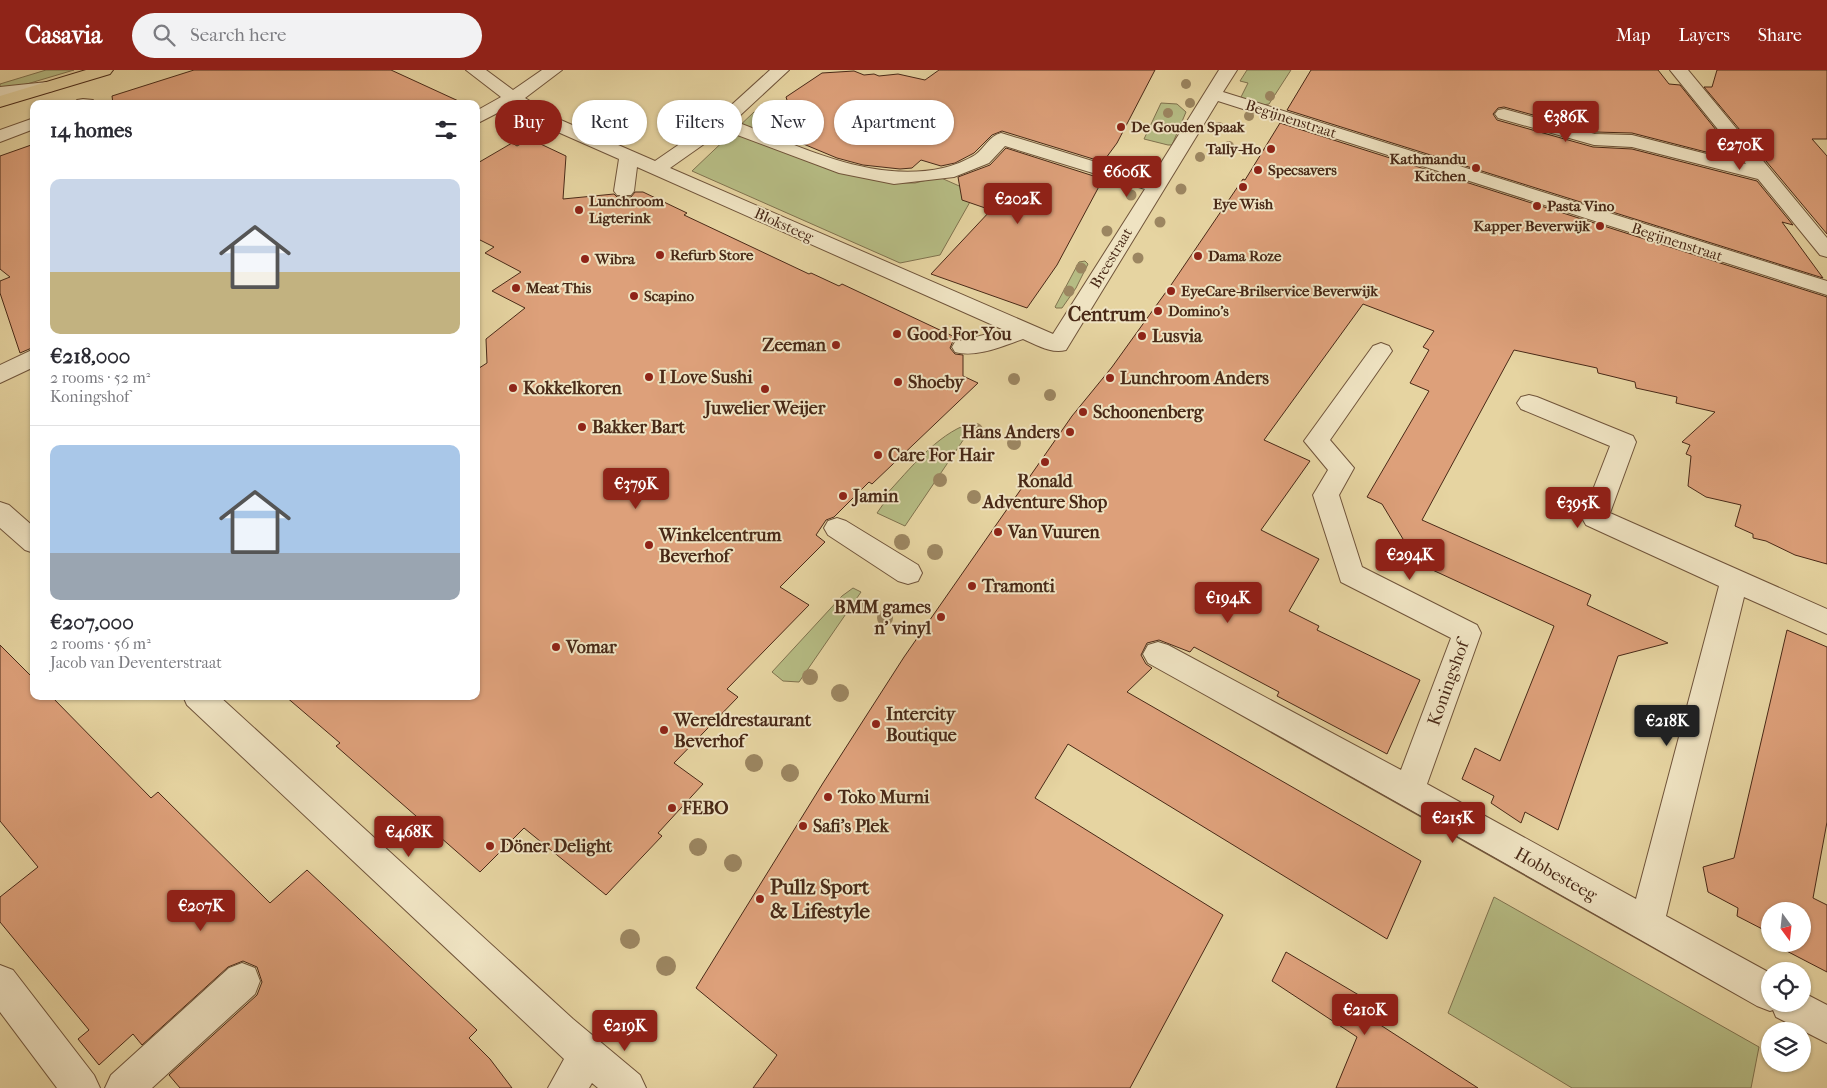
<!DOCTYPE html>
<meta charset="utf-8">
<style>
body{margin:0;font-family:"IM FELL French Canon",serif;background:#f2f2f3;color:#2b2b33;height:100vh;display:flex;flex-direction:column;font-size:19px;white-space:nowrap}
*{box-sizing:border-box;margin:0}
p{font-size:16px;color:#7c7c81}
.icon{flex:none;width:28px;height:28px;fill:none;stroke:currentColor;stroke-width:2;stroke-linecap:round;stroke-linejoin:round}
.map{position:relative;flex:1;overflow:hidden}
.panel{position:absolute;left:30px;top:30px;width:450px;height:600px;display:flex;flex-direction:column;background:#fff;border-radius:10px;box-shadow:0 1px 4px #0004}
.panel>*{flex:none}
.top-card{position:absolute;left:495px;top:30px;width:475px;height:45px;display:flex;gap:10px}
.needle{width:32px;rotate:165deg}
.buttons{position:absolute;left:1761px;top:832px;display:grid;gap:10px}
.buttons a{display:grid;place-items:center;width:50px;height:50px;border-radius:50%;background:#fff;box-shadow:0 1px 4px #0004;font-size:25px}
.price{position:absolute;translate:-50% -42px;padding:0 11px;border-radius:5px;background:#8f2418;color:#fff;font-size:16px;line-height:32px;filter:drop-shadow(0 1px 2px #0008)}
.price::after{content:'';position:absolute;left:50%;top:30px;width:15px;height:11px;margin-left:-8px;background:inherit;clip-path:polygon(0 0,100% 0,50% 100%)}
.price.selected{background:#222;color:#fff}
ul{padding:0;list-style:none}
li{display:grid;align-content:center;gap:10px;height:265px;padding:0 20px}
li+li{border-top:1px solid #e1e1e2}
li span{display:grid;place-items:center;height:155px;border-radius:10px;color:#555}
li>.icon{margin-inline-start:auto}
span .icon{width:90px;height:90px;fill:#fffc;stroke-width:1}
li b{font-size:21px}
h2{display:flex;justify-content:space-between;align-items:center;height:60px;padding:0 20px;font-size:21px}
.pill{padding:0 18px;border-radius:22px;background:#fff;box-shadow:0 1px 4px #0004;font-size:18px;line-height:45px}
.pill.selected{background:#8f2418;color:#fff}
header{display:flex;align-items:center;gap:30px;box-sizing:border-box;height:70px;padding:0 25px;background:#8f2418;color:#fff}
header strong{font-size:24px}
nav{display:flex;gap:28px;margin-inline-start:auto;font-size:18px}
.search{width:350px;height:45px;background:#f2f2f3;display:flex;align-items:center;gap:12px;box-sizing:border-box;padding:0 18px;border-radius:28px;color:#7c7c81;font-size:19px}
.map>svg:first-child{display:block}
.green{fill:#b6bc84;stroke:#80724e}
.building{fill:#dda07a;stroke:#492917}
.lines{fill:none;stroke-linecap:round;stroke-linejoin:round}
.minor-casing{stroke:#70543a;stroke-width:2}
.major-casing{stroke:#492917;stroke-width:2}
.minor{fill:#efe3c2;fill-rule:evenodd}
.major{fill:#e6d4a1;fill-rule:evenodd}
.tree{fill:#9c8661}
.poi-dot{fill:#8f2418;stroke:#efe3c2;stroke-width:2}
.labels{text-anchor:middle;stroke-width:4;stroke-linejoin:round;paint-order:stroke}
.far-street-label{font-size:15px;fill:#492917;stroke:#efe3c2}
.far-poi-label{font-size:15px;font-weight:bold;fill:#492917;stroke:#efe3c2;text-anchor:start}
.poi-label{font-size:18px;font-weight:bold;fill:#492917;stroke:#efe3c2;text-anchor:start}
.street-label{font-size:18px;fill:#492917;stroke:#efe3c2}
.quarter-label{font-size:20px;font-weight:bold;fill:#492917;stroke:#efe3c2}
.near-poi-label{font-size:21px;font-weight:bold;fill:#492917;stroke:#efe3c2;text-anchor:start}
</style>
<header>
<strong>Casavia</strong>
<div class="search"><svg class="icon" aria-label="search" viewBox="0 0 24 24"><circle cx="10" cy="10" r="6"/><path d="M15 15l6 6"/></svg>Search here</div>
<nav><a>Map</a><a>Layers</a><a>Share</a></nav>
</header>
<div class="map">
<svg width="1827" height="1018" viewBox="0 0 1827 1018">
<rect width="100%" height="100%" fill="#e6d4a1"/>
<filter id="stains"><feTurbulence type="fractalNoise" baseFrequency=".004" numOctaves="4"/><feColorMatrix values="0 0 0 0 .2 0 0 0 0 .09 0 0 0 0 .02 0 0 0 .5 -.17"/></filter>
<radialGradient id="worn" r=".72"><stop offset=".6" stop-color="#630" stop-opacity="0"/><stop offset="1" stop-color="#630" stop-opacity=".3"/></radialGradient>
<path class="green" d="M 46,0 L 74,0 L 0,22 L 0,14 Z
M 1247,0 L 1291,0 L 1269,34 C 1259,36 1247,35 1241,27 L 1248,13 L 1240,11 Z
M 1161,33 L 1177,34 L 1186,42 L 1172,75 L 1168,75 L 1144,69 Z
M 754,42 L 770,51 L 773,58 L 767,72 L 841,102 L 874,110 L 897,113 L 915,113 L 939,107 L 975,123 L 940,185 L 900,193 L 692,101 Z
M 1085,191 L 1088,194 L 1076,218 L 1062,238 L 1056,238 L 1055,237 L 1079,192 Z
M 963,356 L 972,357 L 905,456 L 877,443 L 884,433 L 881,430 C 905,405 931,370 963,356 Z
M 853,518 L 861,522 L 799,612 L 783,611 L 772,602 L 842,526 Z
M 1494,827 L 1759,977 L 1751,1018 L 1572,1018 L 1448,943 Z"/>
<path class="building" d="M 194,0 L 391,0 L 465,34 L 113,34 L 112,26 Z
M 939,0 L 1155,0 L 1117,73 L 1103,92 L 1002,61 L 992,65 L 974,83 L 955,93 L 941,96 L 921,90 L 912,98 L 900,99 L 863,95 L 837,88 L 801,73 L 786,27 L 822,3 L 854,1 L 864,5 L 874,4 L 879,6 L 898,4 L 925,10 Z
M 1311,0 L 1658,0 L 1669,14 L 1680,15 L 1741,91 L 1632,63 L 1595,62 L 1504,37 L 1498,38 L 1493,44 L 1497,50 L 1593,77 L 1632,79 L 1757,111 L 1793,155 L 1782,152 L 1823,208 L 1287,40 Z
M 1717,0 L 1827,0 L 1827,69 L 1812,69 L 1827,86 L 1827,164 L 1704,17 L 1712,17 Z
M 1280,53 L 1827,227 L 1827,494 L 1795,485 L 1766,471 L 1753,468 L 1753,464 L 1735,456 L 1741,435 L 1706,427 L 1688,416 L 1691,386 L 1686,384 L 1690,375 L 1682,372 L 1715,342 L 1676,333 L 1677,327 L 1636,318 L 1635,312 L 1598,303 L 1597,298 L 1514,280 L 1422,450 L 1591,525 L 1587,535 L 1668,573 L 1618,586 L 1558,760 L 1525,742 L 1521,753 L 1491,733 L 1494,726 L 1462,709 L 1475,678 L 1500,691 L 1554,556 L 1400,485 L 1406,474 L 1382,434 L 1367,427 L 1429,321 L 1410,313 L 1429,280 L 1423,277 L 1434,261 L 1363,234 L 1264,370 L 1310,391 L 1261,460 L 1319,489 L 1289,541 L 1319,556 L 1317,560 L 1420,610 L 1387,684 L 1277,626 L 1279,622 L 1194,577 L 1190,582 L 1159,570 L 1147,573 L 1141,585 L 1146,594 L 1152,598 L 1127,622 L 1421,791 L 1387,869 L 1068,674 L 1035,728 L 1223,845 L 1130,1018 L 753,1018 L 777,985 L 696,918 L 823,713 L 904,587 L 1072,346 L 1112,297 L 1171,215 L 1243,109 L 1245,110 Z
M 530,69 L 566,86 L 563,129 L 614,124 L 617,127 L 631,127 L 635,122 L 643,122 L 687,143 L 684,145 L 809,204 L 811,203 L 839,216 L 842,214 L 959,269 L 953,271 L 950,278 L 955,284 L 963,285 L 963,306 L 978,313 L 872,414 L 869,412 L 834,447 L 826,450 L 816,465 L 825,472 L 780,517 L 809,535 L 727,619 L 738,627 L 674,693 L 703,714 L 658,763 L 662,766 L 606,825 L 524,758 L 480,802 L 336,676 L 340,673 L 285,626 L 476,626 L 476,300 L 487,293 L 486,269 L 525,238 L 492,221 L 521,202 L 485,183 L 494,177 L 476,168 L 476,94 L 512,73 L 517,76 Z
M 34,74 L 34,277 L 20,283 L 0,223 L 0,211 L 10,207 L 0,199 L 0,86 Z
M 1006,78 L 1103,109 L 1057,195 L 1027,238 L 931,204 L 991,140 L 962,130 L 958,107 L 990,95 Z
M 1787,560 L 1827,577 L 1827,752 L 1813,828 L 1827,835 L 1827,902 L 1775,875 L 1802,874 L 1802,841 L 1770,841 L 1770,863 L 1737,846 L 1738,838 L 1708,822 L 1703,797 L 1734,788 Z
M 0,575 L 34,609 L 34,626 L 51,626 L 151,728 L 158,722 L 270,833 L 307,800 L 477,960 L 469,968 L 490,989 L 512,1018 L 180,1018 L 169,1005 L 257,925 L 262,912 L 257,897 L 243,891 L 228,897 L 142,975 L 133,964 L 99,995 L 78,969 L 89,960 L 0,852 L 0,827 L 38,797 L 0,751 Z
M 1286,882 L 1374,934 L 1368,947 L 1478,1018 L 1336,1018 L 1357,967 L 1272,911 Z"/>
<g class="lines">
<defs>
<path id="minor" d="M 466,0 L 486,0 L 513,20 L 542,0 L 562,0 L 525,28 L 563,51 L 655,91 L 716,49 L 770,0 L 789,0 L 734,51 C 800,76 871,114 943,98 C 953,96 967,90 975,85 C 985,78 989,66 1001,63 L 1151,109 L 1219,0 L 1237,0 L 1223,22 L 1827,211 L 1827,225 L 1218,31 L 1066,280 C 1051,284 1037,275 1023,269 C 1003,276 977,288 955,282 L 952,277 L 955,272 L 1004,260 L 637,97 L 634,121 L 631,125 L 617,125 L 614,121 L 619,89 L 551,59 L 513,35 L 476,54 L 476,41 L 501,27 ZM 724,60 L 839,103 L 894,114 L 954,107 L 989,93 L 1005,76 L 1145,119 L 1053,264 L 670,98 Z
M 1670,0 L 1688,0 L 1827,168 L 1827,187 L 1820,185 L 1758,109 L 1632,77 L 1594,75 L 1498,48 L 1495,44 L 1498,40 L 1504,39 L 1595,64 L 1632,65 L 1746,94 Z
M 47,12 L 53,13 L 56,17 L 53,21 L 0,27 L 0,17 Z
M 83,29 L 93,30 L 96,34 L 74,34 L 77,30 Z
M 34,48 L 34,59 L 0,72 L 0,60 Z
M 1381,273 L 1389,276 L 1392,281 L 1330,370 L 1354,398 L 1339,425 L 1362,497 L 1477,555 L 1481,563 L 1427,714 L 1636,829 L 1719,516 L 1586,455 L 1582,448 L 1610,376 L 1521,339 L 1517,333 L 1521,327 L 1529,325 L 1537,327 L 1633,366 L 1636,372 L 1610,443 L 1827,539 L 1827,564 L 1744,527 L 1666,846 L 1770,903 L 1770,934 L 1802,934 L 1802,922 L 1827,935 L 1827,973 L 1776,947 L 1773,940 L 1770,941 L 1757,936 C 1555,821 1352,706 1148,593 L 1143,584 L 1148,575 L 1158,572 L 1168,575 L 1401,700 L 1451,568 L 1341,512 L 1313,425 L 1328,400 L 1304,371 L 1373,276 Z
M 34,279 L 34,297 L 0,313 L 0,295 Z
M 0,432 L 9,435 L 34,457 L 34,483 L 25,480 L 0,458 Z
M 837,448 L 846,451 L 918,495 L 922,503 L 918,511 L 908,514 L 898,511 L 828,465 L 824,458 L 828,451 Z
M 183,626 L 219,626 L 573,949 L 640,1005 L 646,1018 L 598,1018 L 592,1013 L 589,1018 L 548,1018 L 564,989 L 187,635 Z
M 242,893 L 255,898 L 260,911 L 255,924 L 152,1018 L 105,1018 L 111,1005 L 229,898 Z
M 0,895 L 13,900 L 94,1005 L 100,1018 L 57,1018 L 0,942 Z"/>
<path id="major" d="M 86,0 L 113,0 L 110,4 L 0,37 L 0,26 Z"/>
</defs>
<use href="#minor" class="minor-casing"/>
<use href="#major" class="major-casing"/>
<use href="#minor" class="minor"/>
<use href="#major" class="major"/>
</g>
<g class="tree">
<circle cx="1186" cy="14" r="5"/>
<circle cx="1270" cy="26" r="5"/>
<circle cx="1190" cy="33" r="5"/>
<circle cx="1168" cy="43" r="5"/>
<circle cx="1249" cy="46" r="5"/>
<circle cx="1219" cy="57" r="5"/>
<circle cx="1166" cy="58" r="5"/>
<circle cx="1229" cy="76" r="5"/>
<circle cx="1200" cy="87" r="5"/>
<circle cx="1151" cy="92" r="5"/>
<circle cx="1181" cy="119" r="5.5"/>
<circle cx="1131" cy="125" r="5.5"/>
<circle cx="1160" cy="152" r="5.5"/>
<circle cx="1107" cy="161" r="5.5"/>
<circle cx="1138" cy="188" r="5.5"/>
<circle cx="1081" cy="198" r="5.5"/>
<circle cx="1069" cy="221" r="5.5"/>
<circle cx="1014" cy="309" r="6"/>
<circle cx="1050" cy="325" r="6"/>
<circle cx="976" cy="360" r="7"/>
<circle cx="1014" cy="373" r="7"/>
<circle cx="940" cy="410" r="7"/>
<circle cx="974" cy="427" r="7"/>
<circle cx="902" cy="472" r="8"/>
<circle cx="935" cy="482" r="8"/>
<circle cx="860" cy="537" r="8"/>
<circle cx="885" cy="548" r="8"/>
<circle cx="810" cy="607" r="8"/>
<circle cx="840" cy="623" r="9"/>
<circle cx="754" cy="693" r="9"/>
<circle cx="790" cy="703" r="9"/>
<circle cx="698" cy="777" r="9"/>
<circle cx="733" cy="793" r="9"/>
<circle cx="630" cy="869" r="10"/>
<circle cx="666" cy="896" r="10"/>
</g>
<g class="poi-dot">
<circle cx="1121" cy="57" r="5"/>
<circle cx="1271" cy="79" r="5"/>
<circle cx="1476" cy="98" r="5"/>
<circle cx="1258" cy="100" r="5"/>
<circle cx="1243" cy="117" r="5"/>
<circle cx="1537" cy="136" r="5"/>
<circle cx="579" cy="140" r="5"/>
<circle cx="1600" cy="156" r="5"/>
<circle cx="660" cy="185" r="5"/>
<circle cx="1198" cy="186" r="5"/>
<circle cx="585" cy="189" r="5"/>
<circle cx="516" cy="218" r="5"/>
<circle cx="1171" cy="221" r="5"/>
<circle cx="634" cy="226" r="5"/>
<circle cx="1158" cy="241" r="5"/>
<circle cx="897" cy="264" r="5"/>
<circle cx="1142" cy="266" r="5"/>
<circle cx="836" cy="275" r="5"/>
<circle cx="649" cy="307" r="5"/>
<circle cx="1110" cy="308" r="5"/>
<circle cx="898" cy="312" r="5"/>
<circle cx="513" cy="318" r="5"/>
<circle cx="765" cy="319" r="5"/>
<circle cx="1083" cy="342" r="5"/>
<circle cx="582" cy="357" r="5"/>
<circle cx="1070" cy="362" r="5"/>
<circle cx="878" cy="385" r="5"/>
<circle cx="1045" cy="392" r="5"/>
<circle cx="843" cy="426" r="5"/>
<circle cx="998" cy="462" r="5"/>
<circle cx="649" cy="475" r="5"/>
<circle cx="972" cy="516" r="5"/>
<circle cx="941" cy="547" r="5"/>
<circle cx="556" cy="577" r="5"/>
<circle cx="876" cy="654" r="5"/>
<circle cx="664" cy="660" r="5"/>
<circle cx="828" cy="727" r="5"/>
<circle cx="672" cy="738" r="5"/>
<circle cx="803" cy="756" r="5"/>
<circle cx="490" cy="776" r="5"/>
<circle cx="760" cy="829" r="5"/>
</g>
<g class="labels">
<g class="far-street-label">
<text transform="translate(1291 49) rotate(18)" y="5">Begijnenstraat</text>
<text transform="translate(784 155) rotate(24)" y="5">Bloksteeg</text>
<text transform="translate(1677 172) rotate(18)" y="5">Begijnenstraat</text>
<text transform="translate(1111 188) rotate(-59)" y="5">Breestraat</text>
</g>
<g class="far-poi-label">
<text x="1131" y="62">De Gouden Spaak</text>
<text x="1261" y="84" text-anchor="end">Tally-Ho</text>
<text x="1466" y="94" text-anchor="end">Kathmandu<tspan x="1466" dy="17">Kitchen</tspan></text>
<text x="1268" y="105">Specsavers</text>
<text x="589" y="136">Lunchroom<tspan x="589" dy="17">Ligterink</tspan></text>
<text x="1243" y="139" text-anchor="middle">Eye Wish</text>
<text x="1547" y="141">Pasta Vino</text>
<text x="1590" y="161" text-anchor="end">Kapper Beverwijk</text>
<text x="670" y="190">Refurb Store</text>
<text x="1208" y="191">Dama Roze</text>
<text x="595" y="194">Wibra</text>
<text x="526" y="223">Meat This</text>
<text x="1181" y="226">EyeCare-Brilservice Beverwijk</text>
<text x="644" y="231">Scapino</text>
<text x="1168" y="246">Domino's</text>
</g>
<g class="poi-label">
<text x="907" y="270">Good For You</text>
<text x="1152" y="272">Lusvia</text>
<text x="826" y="281" text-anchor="end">Zeeman</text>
<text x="659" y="313">I Love Sushi</text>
<text x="1120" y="314">Lunchroom Anders</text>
<text x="908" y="318">Shoeby</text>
<text x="523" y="324">Kokkelkoren</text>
<text x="765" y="344" text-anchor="middle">Juwelier Weijer</text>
<text x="1093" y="348">Schoonenberg</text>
<text x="592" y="363">Bakker Bart</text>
<text x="1060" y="368" text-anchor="end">Hans Anders</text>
<text x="888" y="391">Care For Hair</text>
<text x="1045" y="417" text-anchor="middle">Ronald<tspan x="1045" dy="21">Adventure Shop</tspan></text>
<text x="853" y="432">Jamin</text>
<text x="1008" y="468">Van Vuuren</text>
<text x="659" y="471">Winkelcentrum<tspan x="659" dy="21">Beverhof</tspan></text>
<text x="982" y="522">Tramonti</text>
<text x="931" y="543" text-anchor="end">BMM games<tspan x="931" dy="21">n' vinyl</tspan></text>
<text x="566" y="583">Vomar</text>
<text x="886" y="650">Intercity<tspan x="886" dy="21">Boutique</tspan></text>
<text x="674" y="656">Wereldrestaurant<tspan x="674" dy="21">Beverhof</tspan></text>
<text x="838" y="733">Toko Murni</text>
<text x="682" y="744">FEBO</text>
<text x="813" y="762">Safi's Plek</text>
<text x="500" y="782">Döner Delight</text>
</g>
<g class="street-label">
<text transform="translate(1448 613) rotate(-70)" y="6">Koningshof</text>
<text transform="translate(1556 804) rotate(29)" y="6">Hobbesteeg</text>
</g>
<g class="quarter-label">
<text x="1107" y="251">Centrum</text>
</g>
<g class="near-poi-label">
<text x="770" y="824">Pullz Sport<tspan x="770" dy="24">&amp; Lifestyle</tspan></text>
</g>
</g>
<rect width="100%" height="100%" filter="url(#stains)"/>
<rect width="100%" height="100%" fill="url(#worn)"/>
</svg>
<div class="buttons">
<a><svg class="needle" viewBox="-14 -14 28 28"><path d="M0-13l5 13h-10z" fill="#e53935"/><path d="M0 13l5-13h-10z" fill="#7c7c81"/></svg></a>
<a><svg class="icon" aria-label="locate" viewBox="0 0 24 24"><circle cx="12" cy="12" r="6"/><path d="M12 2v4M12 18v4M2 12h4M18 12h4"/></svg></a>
<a><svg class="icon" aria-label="layers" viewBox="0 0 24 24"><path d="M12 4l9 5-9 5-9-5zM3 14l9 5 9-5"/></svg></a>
</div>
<b class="price" style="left:1566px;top:73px">€386K</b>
<b class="price" style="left:1740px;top:101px">€270K</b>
<b class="price" style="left:1127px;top:128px">€606K</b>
<b class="price" style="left:1018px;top:155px">€202K</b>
<b class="price" style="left:636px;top:440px">€379K</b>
<b class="price" style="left:1578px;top:459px">€395K</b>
<b class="price" style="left:1410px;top:511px">€294K</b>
<b class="price" style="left:1228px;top:554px">€194K</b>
<b class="price selected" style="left:1667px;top:677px">€218K</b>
<b class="price" style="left:1453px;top:774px">€215K</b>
<b class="price" style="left:409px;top:788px">€468K</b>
<b class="price" style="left:201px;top:862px">€207K</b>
<b class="price" style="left:1365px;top:966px">€210K</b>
<b class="price" style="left:625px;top:982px">€219K</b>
<div class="top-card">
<a class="pill selected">Buy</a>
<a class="pill">Rent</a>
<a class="pill">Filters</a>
<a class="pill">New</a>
<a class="pill">Apartment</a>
</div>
<section class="panel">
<h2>14 homes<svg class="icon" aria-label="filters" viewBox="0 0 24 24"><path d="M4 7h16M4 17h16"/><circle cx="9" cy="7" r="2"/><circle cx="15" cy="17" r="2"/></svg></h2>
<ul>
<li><span style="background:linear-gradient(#c9d6e8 60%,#c2b280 0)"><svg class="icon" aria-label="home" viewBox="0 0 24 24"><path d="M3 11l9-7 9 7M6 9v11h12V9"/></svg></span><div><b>€218,000</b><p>2 rooms · 52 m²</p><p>Koningshof</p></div></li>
<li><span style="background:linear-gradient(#a9c7e8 70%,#9aa5b1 0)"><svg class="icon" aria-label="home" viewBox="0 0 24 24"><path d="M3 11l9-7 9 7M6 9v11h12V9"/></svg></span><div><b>€207,000</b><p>2 rooms · 56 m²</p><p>Jacob van Deventerstraat</p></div></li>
</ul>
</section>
</div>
